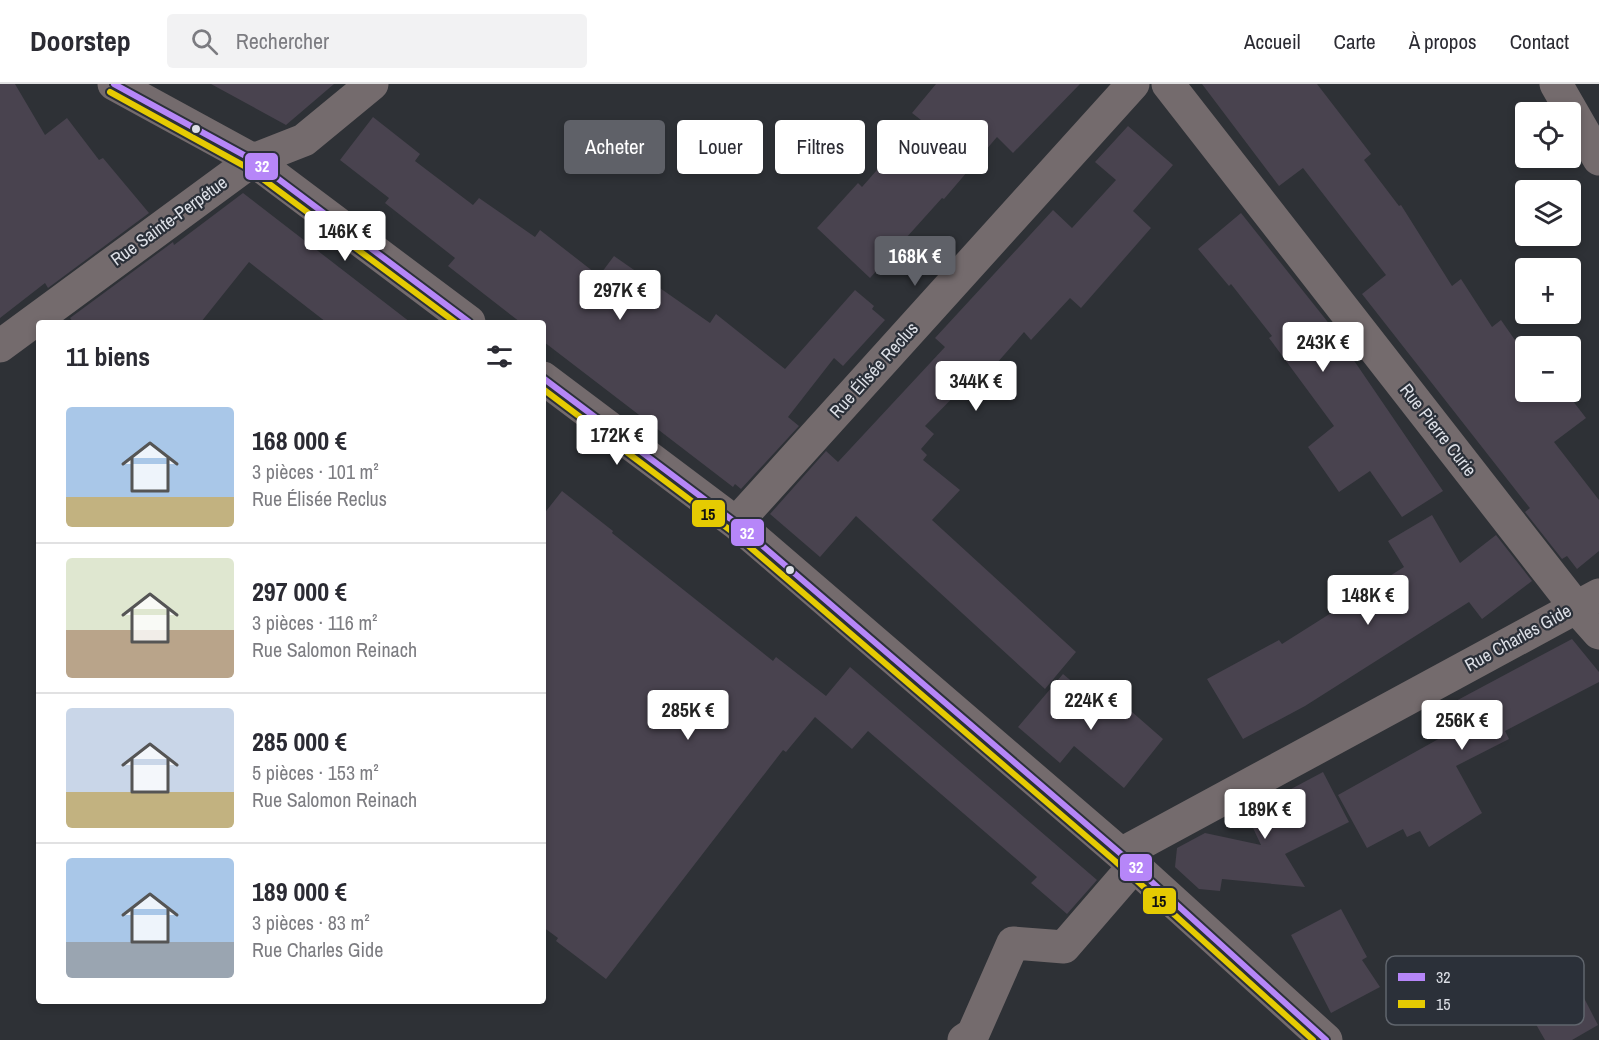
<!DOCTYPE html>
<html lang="fr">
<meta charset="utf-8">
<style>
body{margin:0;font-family:"Archivo Narrow",sans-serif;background:#f2f2f3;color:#2b2b33;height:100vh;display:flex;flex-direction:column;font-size:22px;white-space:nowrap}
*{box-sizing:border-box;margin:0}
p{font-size:20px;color:#7c7c81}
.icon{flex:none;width:33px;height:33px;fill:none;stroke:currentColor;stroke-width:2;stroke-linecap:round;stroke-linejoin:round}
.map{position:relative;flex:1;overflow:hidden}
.drawer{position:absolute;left:36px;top:236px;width:510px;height:684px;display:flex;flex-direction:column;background:#fff;border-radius:6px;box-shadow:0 3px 9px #0003}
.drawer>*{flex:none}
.top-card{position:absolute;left:564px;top:36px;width:570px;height:54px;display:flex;gap:12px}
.controls{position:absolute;left:1515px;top:18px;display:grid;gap:12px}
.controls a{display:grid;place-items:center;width:66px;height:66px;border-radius:6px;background:#fff;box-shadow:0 3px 9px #0003;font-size:30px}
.price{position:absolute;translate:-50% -51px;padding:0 14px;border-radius:6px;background:#fff;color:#222;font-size:20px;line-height:39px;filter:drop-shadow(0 2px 3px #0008)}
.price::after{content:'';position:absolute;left:50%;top:36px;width:18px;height:14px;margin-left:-9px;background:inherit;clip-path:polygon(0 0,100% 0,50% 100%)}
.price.on{background:#5f6168;color:#fff}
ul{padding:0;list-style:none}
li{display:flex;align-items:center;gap:18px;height:150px;padding:0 30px}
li+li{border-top:2px solid #e1e1e2}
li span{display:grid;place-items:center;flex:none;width:168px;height:120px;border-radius:6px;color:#555}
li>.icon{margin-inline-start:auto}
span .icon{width:72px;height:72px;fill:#fffc;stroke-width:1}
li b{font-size:26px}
h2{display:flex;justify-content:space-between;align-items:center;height:72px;padding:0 30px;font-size:26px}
.chip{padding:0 21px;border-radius:6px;background:#fff;box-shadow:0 3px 9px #0003;font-size:21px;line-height:54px}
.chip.on{background:#5f6168;color:#fff}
header{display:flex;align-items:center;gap:36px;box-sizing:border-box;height:84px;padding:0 30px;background:#fff;border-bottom:2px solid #e1e1e2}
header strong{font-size:28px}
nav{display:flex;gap:33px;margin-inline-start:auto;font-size:21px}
.search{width:420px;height:54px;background:#f2f2f3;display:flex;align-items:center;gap:15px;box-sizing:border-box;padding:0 21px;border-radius:6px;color:#7c7c81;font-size:22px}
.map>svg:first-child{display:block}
.building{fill:#49434f}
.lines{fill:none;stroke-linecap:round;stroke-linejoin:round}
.minor{stroke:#746b6d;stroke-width:33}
.bus-1-casing{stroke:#2b3039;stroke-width:10}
.bus-2-casing{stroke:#2b3039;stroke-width:10}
.bus-1{stroke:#b686f8;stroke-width:6}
.bus-2{stroke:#e5cb02;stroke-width:6}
.bus-dot{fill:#dcdfe6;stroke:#2b3039;stroke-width:2}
.labels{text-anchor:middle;stroke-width:4.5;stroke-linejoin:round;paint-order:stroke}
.street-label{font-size:18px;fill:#dcdfe6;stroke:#2b3039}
.key{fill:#2b3039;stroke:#60656d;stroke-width:1.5}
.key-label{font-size:16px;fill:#dcdfe6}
.line-badge{stroke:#2b3039;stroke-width:2}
.badge-label{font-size:16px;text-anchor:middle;font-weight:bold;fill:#fff}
.pale-badge-label{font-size:16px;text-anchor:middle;font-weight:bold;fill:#111}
</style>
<header>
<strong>Doorstep</strong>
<div class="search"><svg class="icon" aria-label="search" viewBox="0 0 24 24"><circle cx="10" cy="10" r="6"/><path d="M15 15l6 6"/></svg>Rechercher</div>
<nav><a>Accueil</a><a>Carte</a><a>À propos</a><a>Contact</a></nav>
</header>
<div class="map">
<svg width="1599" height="956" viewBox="0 0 1599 956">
<rect width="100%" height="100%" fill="#2e3136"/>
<path class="building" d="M 0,0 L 15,0 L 45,51 L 67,34 L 99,76 L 103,74 L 149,129 L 48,204 L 45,199 L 0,234 Z
M 211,0 L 334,0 L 286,41 Z
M 936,0 L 1080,0 L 1013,69 L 997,53 L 944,115 L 942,114 L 870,194 L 817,144 L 858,99 L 862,103 L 921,36 L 912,29 Z
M 1202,0 L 1317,0 L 1371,70 L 1364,76 L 1399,122 L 1401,121 L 1452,202 L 1461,195 L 1492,243 L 1501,236 L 1526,272 L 1526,308 L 1566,308 L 1586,334 L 1554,358 L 1599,416 L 1599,467 L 1577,485 L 1567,472 L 1562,475 L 1525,428 L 1530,424 L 1529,423 L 1362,210 L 1386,191 L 1303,84 L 1279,102 Z
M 373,33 L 420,70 L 415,77 L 473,121 L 479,114 L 535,153 L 540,146 L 599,192 L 614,172 L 710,239 L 716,230 L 785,285 L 855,206 L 874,222 L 872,225 L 885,236 L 843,282 L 834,274 L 788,333 L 799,342 L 741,405 L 735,400 L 733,403 L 544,258 L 543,238 L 520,238 L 448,182 L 455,174 L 385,119 L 389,114 L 340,76 Z
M 1128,42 L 1173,81 L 1133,127 L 1151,144 L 1081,224 L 1070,214 L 1031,256 L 1024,248 L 976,303 L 969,297 L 925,342 L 934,350 L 921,365 L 927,371 L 923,376 L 960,406 L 932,436 L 1076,568 L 1045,605 L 856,432 L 820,473 L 770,430 L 826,367 L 838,378 L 945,263 L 935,254 L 1053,126 L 1072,144 L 1116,96 L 1095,78 Z
M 243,109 L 410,238 L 326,238 L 249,178 L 201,238 L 73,238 L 70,234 L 173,158 L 174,161 Z
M 1241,129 L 1327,237 L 1443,407 L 1402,433 L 1370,387 L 1339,408 L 1308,363 L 1334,342 L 1269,254 L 1272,252 L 1231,200 L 1229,202 L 1198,165 Z
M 562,407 L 613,447 L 612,449 L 773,577 L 776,573 L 826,612 L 850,583 L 1097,796 L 1067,830 L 1031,799 L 1037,793 L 868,647 L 852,665 L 815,633 L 786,668 L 783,666 L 606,895 L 556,857 L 558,854 L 543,843 L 543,431 Z
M 1432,431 L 1460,479 L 1496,451 L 1532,497 L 1482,535 L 1469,518 L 1305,622 L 1243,655 L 1207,595 L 1279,556 L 1282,560 L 1404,483 L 1388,457 Z
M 1572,555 L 1599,588 L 1599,598 L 1505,647 L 1509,655 L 1456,682 L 1482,729 L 1429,763 L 1420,747 L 1407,753 L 1403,745 L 1367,764 L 1338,711 L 1451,648 L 1439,626 Z
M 1063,590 L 1106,626 L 1116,614 L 1163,655 L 1124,704 L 1074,662 L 1060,679 L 1018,643 Z
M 1323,688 L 1349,738 L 1285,770 L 1305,803 L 1222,795 L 1220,807 L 1199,805 L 1175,783 L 1177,764 L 1205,749 L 1261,761 L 1246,729 Z
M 1341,825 L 1367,873 L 1362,876 L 1380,903 L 1331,929 L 1291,851 Z
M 1571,889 L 1598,941 L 1572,956 L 1545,956 L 1526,923 L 1545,913 L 1541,905 Z"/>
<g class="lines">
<path class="minor" d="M 114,0 L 253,76 L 469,238
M 1168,0 L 1575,522 L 1599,549
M 1556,0 L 1599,75
M 0,262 L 253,76 L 304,56 L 372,0
M 543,294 L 736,439 L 1121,770 L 1326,956
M 736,439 L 1133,0
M 1121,770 L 1599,511
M 964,956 L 973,950 L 1013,859 L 1064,863 L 1134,782"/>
<defs>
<path id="bus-1" d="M 114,0 L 253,76 L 469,238
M 543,294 L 736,439 L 1121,770 L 1326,956"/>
<path id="bus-2" d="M 110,8 L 248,84 L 455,238
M 543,305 L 730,446 L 1115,777 L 1313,956"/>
</defs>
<use href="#bus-1" class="bus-1-casing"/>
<use href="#bus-2" class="bus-2-casing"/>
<use href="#bus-1" class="bus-1"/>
<use href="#bus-2" class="bus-2"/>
</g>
<g class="bus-dot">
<circle cx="196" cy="45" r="5"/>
<circle cx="790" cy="486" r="5"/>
</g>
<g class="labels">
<g class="street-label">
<text transform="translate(169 137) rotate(-36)" y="6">Rue Sainte-Perpétue</text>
<text transform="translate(874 286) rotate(-48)" y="6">Rue Élisée Reclus</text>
<text transform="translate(1438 346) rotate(52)" y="6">Rue Pierre Curie</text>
<text transform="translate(1518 554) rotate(-29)" y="6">Rue Charles Gide</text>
</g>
</g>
<rect x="1386" y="872" width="198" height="69" rx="9" class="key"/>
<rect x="1398" y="889" width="27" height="8" fill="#b686f8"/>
<rect x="1398" y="916" width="27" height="8" fill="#e5cb02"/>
<g class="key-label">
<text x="1436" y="899">32</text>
<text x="1436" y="926">15</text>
</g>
<g class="line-badge">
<rect x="244" y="68" width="35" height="29" rx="6" fill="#b686f8"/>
<rect x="691" y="415" width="35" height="29" rx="6" fill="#e5cb02"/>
<rect x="730" y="434" width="35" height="29" rx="6" fill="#b686f8"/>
<rect x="1119" y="769" width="34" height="29" rx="6" fill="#b686f8"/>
<rect x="1142" y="803" width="35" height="28" rx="6" fill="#e5cb02"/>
</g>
<g class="badge-label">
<text x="262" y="88">32</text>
<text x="747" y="455">32</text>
<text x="1136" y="789">32</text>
</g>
<g class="pale-badge-label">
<text x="708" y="436">15</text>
<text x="1159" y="823">15</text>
</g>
</svg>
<div class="controls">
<a><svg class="icon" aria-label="locate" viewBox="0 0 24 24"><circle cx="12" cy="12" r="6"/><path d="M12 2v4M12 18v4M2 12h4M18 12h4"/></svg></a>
<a><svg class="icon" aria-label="layers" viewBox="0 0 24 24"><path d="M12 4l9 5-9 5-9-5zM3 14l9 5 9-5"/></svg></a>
<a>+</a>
<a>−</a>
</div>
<b class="price" style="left:345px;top:178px">146K €</b>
<b class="price on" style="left:915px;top:203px">168K €</b>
<b class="price" style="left:620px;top:237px">297K €</b>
<b class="price" style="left:1323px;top:289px">243K €</b>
<b class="price" style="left:976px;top:328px">344K €</b>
<b class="price" style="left:617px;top:382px">172K €</b>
<b class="price" style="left:1368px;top:542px">148K €</b>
<b class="price" style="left:1091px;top:647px">224K €</b>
<b class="price" style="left:688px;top:657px">285K €</b>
<b class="price" style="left:1462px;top:667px">256K €</b>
<b class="price" style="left:1265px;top:756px">189K €</b>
<div class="top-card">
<a class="chip on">Acheter</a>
<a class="chip">Louer</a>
<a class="chip">Filtres</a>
<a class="chip">Nouveau</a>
</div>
<section class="drawer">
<h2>11 biens<svg class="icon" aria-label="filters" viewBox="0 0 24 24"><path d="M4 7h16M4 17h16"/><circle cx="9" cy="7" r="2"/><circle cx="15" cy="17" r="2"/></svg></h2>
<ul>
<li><span style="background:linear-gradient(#a9c7e8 75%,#c2b280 0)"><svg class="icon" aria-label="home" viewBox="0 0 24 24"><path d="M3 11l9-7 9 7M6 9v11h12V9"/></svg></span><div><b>168 000 €</b><p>3 pièces · 101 m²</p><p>Rue Élisée Reclus</p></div></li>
<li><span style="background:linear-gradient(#dfe7d0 60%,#b9a48a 0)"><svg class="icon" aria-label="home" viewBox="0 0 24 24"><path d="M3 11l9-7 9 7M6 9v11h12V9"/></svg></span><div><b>297 000 €</b><p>3 pièces · 116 m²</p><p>Rue Salomon Reinach</p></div></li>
<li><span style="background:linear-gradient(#c9d6e8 70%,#c2b280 0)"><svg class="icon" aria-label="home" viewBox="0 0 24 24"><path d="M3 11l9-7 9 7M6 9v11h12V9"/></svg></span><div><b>285 000 €</b><p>5 pièces · 153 m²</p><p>Rue Salomon Reinach</p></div></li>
<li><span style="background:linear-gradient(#a9c7e8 70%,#9aa5b1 0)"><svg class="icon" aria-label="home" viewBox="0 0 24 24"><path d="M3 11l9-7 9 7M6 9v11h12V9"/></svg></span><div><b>189 000 €</b><p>3 pièces · 83 m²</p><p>Rue Charles Gide</p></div></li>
</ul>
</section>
</div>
